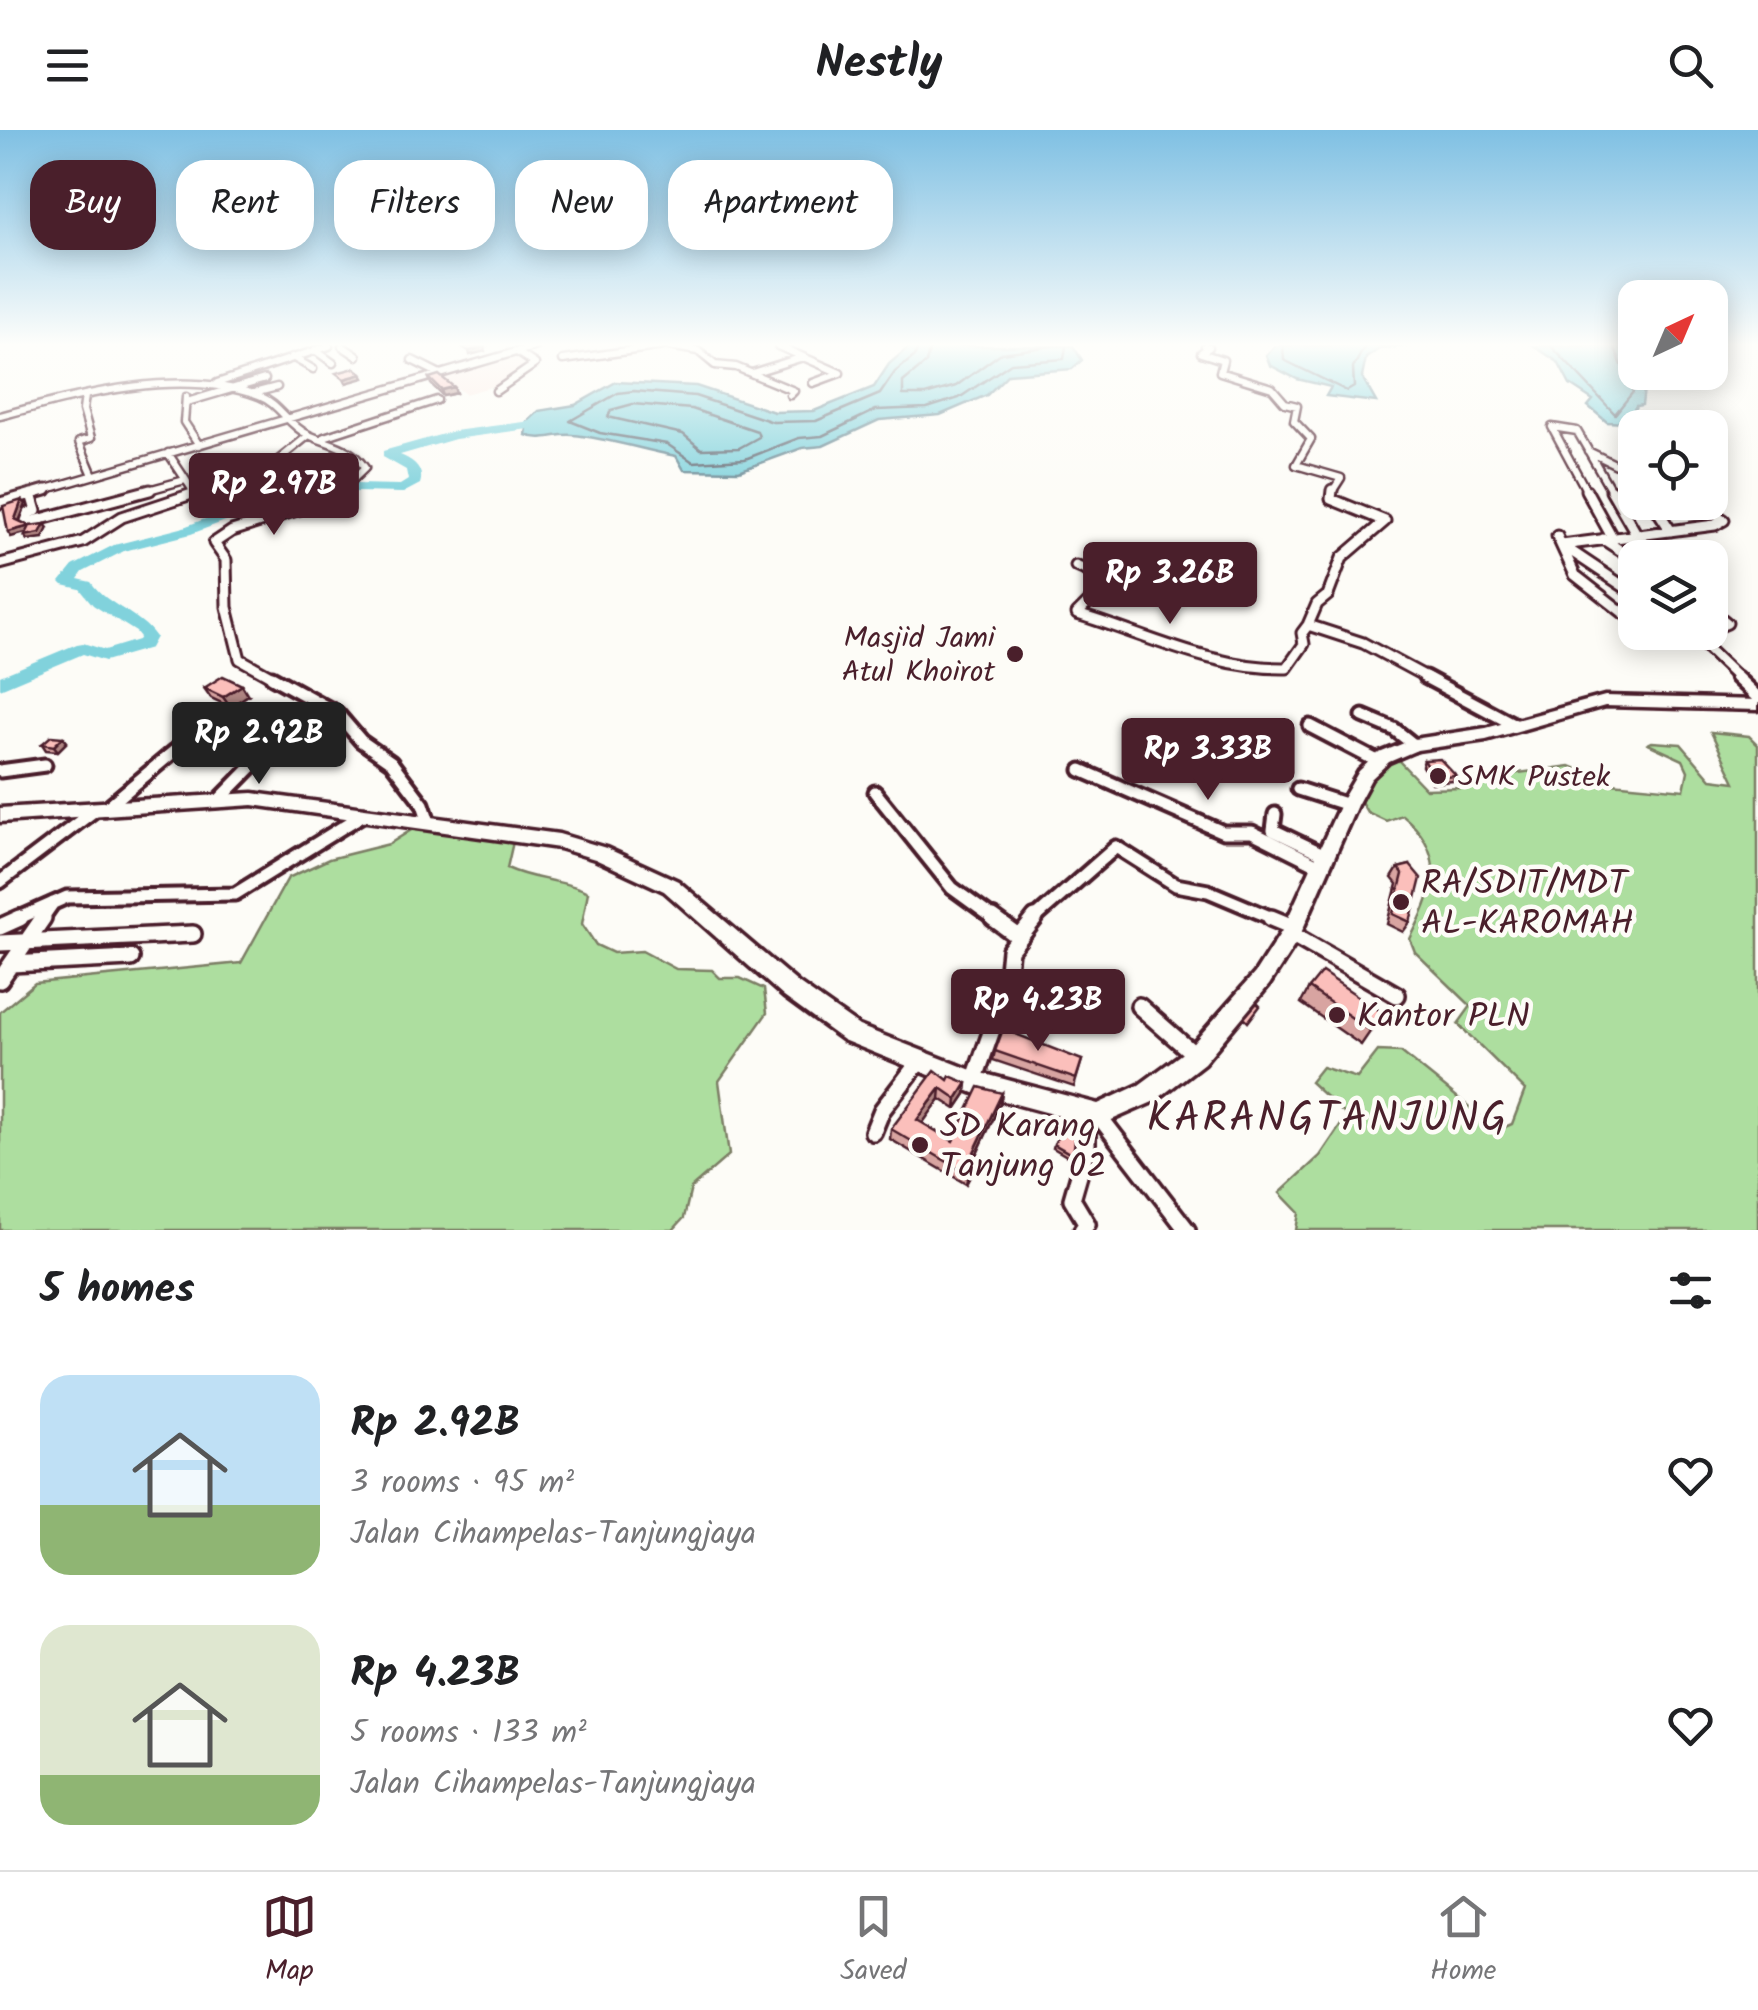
<!DOCTYPE html>
<meta charset="utf-8">
<style>
body{margin:0;font-family:Kalam,sans-serif;background:#f6f6f6;color:#202124;height:100vh;display:flex;flex-direction:column;font-size:38px;white-space:nowrap}
*{box-sizing:border-box;margin:0}
p{font-size:32px;color:#757577}
.icon{flex:none;width:55px;height:55px;fill:none;stroke:currentColor;stroke-width:2;stroke-linecap:round;stroke-linejoin:round}
.map{position:relative;height:1100px;overflow:hidden}
.panel{display:flex;flex-direction:column;background:#fff;flex:1}
.panel>*{flex:none}
.banner{position:absolute;left:30px;top:30px;width:1000px;height:90px;display:flex;gap:20px}
.needle{width:65px;rotate:44deg}
.controls{position:absolute;left:1618px;top:150px;display:grid;gap:20px}
.controls a{display:grid;place-items:center;width:110px;height:110px;border-radius:20px;background:#fff;box-shadow:0 5px 25px #0003;font-size:50px}
.price{position:absolute;translate:-50% -85px;padding:0 22px;border-radius:10px;background:#4a1f2b;color:#fff;font-size:32px;line-height:65px;filter:drop-shadow(0 2px 5px #0008)}
.price::after{content:'';position:absolute;left:50%;top:60px;width:30px;height:22px;margin-left:-15px;background:inherit;clip-path:polygon(0 0,100% 0,50% 100%)}
.price.on{background:#222;color:#fff}
ul{padding:0;list-style:none}
li{display:flex;align-items:center;gap:30px;height:250px;padding:0 40px}
li span{display:grid;place-items:center;flex:none;width:280px;height:200px;border-radius:30px;color:#555}
li>.icon{margin-inline-start:auto}
span .icon{width:120px;height:120px;fill:#fffc;stroke-width:1}
li b{font-size:42px}
h2{display:flex;justify-content:space-between;align-items:center;height:120px;padding:0 40px;font-size:42px}
.tag{padding:0 35px;border-radius:30px;background:#fff;box-shadow:0 5px 25px #0003;font-size:35px;line-height:90px}
.tag.on{background:#4a1f2b;color:#fff}
header{display:flex;justify-content:space-between;align-items:center;height:130px;padding:0 40px;background:#fff;font-size:45px;font-weight:700}
.tab-bar{display:flex;justify-content:space-around;align-items:center;height:140px;border-top:2px solid #e0e0e0;background:#fff;font-size:28px;color:#757577}
.tab-bar a{display:grid;justify-items:center;gap:5px}
.tab-bar .on{color:#4a1f2b}
.map>svg:first-child{display:block}
.built{fill:#fceae5}
.green{fill:#adde9f;stroke:#7c7e65;stroke-width:2.5}
.water{fill:#81d2dc;stroke:#6b8a95;stroke-width:2.5}
.lines{fill:none;stroke-linecap:round;stroke-linejoin:round}
.shore{stroke:#606772;stroke-width:2.5}
.river{fill:#81d2dc;fill-rule:evenodd}
.street-far3-casing{stroke:#4a1f2b;stroke-width:11}
.street-far2-casing{stroke:#4a1f2b;stroke-width:15}
.street-far1-casing{stroke:#4a1f2b;stroke-width:19}
.street-casing{stroke:#4a1f2b;stroke-width:22}
.secondary-casing{stroke:#4a1f2b;stroke-width:7}
.street-far3{stroke:#fdfcf7;stroke-width:6}
.street-far2{stroke:#fdfcf7;stroke-width:9}
.street-far1{stroke:#fdfcf7;stroke-width:11}
.street{stroke:#fdfcf7;stroke-width:15}
.secondary{fill:#fdfcf7;fill-rule:evenodd}
.wall{fill:#d8a4a1;stroke:#4a1f2b;stroke-width:2.5}
.shaded-wall{fill:#b08683;stroke:#4a1f2b;stroke-width:2.5}
.building{fill:#fbbfbb;stroke:#4a1f2b;stroke-width:2.5}
.poi-dot{fill:#4a1f2b;stroke:#fdfcf7;stroke-width:4}
.labels{text-anchor:middle;stroke-width:9;stroke-linejoin:round;paint-order:stroke}
.poi-label{font-size:30px;fill:#4a1f2b;stroke:#fdfcf7;text-anchor:end}
.near-poi-label{font-size:35px;fill:#4a1f2b;stroke:#fdfcf7;text-anchor:start}
.near-quarter-label{font-size:42px;letter-spacing:2.5px;fill:#4a1f2b;stroke:#fdfcf7}
</style>
<header><svg class="icon" aria-label="menu" viewBox="0 0 24 24"><path d="M4 6h16M4 12h16M4 18h16"/></svg>Nestly<svg class="icon" aria-label="search" viewBox="0 0 24 24"><circle cx="10" cy="10" r="6"/><path d="M15 15l6 6"/></svg></header>
<div class="map">
<svg width="1758" height="1100" viewBox="0 0 1758 1100">
<rect width="100%" height="100%" fill="#fdfcf7"/>
<filter id="ink" filterUnits="userSpaceOnUse"><feTurbulence type="fractalNoise" baseFrequency=".01" numOctaves="2"/><feDisplacementMap in="SourceGraphic" scale="20" xChannelSelector="R" yChannelSelector="G"/><feConvolveMatrix kernelMatrix="1 2 1 2 8 2 1 2 1" color-interpolation-filters="sRGB"/></filter>
<g filter="url(#ink)">
<path class="built" d="M 519,225 L 530,231 L 528,237 L 498,255 L 465,264 L 442,247 Z"/>
<path class="green" d="M 1711,602 L 1749,606 L 1758,615 L 1758,1100 L 1296,1100 L 1299,1083 L 1280,1063 L 1320,1026 L 1347,986 L 1310,952 L 1322,937 L 1357,948 L 1378,921 L 1401,922 L 1498,1000 L 1512,994 L 1525,960 L 1458,894 L 1471,876 L 1415,822 L 1410,809 C 1434,762 1450,724 1402,685 L 1386,691 L 1367,682 L 1360,670 C 1368,653 1379,633 1398,630 L 1426,659 L 1462,658 L 1459,651 L 1570,636 L 1611,653 L 1684,660 L 1688,641 L 1683,630 L 1648,614 L 1652,612 L 1681,614 L 1711,649 L 1735,652 Z
M 424,692 L 515,703 L 507,738 C 534,751 563,749 588,762 L 582,794 L 596,815 L 613,823 L 642,821 L 676,839 L 712,840 L 720,848 L 740,848 L 764,859 L 767,883 L 719,951 L 729,1025 L 691,1058 L 684,1088 L 673,1100 L 0,1100 L 0,882 L 35,853 L 241,833 L 288,748 L 329,729 L 389,714 Z"/>
<path class="water" d="M 910,216 L 1073,216 L 1082,230 L 1072,239 L 1008,244 L 987,265 L 940,285 L 879,290 L 823,316 L 802,318 L 739,341 L 684,340 L 676,326 C 642,320 608,308 573,305 C 556,303 542,312 526,305 L 528,291 L 539,281 L 575,275 L 616,252 L 696,256 L 774,282 L 814,281 L 874,257 L 889,234 Z
M 1275,216 L 1407,216 L 1379,219 L 1366,228 L 1362,247 L 1376,272 L 1326,266 L 1331,257 L 1297,249 L 1270,235 L 1266,225 Z
M 1534,216 L 1620,216 L 1635,230 L 1634,243 L 1644,258 L 1642,275 L 1636,276 L 1626,293 L 1607,292 L 1588,276 L 1593,270 L 1570,255 L 1558,232 Z"/>
<g class="lines">
<path class="shore" d="M 918,216 L 915,226 L 895,242 L 880,264 L 816,291 L 773,292 L 695,266 L 634,261 L 618,263 L 570,291 L 600,303 L 667,314 L 693,332 L 745,329 L 799,308 L 822,306 L 876,280 L 927,278 L 959,268 L 1011,233 L 1064,229 L 1066,216
M 930,216 L 926,233 L 903,252 L 903,265 L 925,265 L 956,256 L 1001,223 L 1052,216
M 1283,216 L 1284,230 L 1347,261 L 1354,257 L 1353,238 L 1365,216
M 1551,216 L 1615,284 L 1633,262 L 1614,216
M 633,274 L 692,279 L 757,301 L 759,307 L 739,318 L 701,319 L 683,304 L 608,287 L 611,280 Z"/>
<path class="river" d="M 547,289 L 551,290 L 551,296 L 455,309 L 400,325 C 413,330 425,339 420,354 L 403,363 L 356,362 L 292,382 L 254,380 L 191,404 L 124,421 L 83,442 L 78,449 L 91,452 C 108,477 139,482 156,507 L 150,518 L 105,531 L 83,524 L 0,559 L 0,546 L 77,514 L 83,513 L 105,520 L 138,510 L 140,507 L 136,502 L 93,475 L 80,459 L 63,455 L 60,452 L 73,436 L 114,415 L 181,398 L 247,373 L 291,374 L 355,354 L 400,355 L 408,350 L 406,340 L 383,327 L 383,321 L 454,301 Z"/>
<defs>
<path id="street-far3" d="M 342,216 L 357,226
M 669,216 L 698,221 L 715,235 L 736,237 L 794,261 L 790,265
M 778,216 L 840,243 L 813,253
M 1205,216 L 1209,217 L 1201,223 L 1223,230 L 1220,242 L 1272,258 L 1285,273 L 1297,276 L 1294,291 L 1311,309 L 1296,335 L 1341,348 L 1332,362
M 315,220 L 333,233
M 292,227 L 313,239
M 412,230 L 440,244
M 563,230 L 663,216
M 752,243 L 803,227
M 217,253 L 329,216
M 496,261 L 535,234 L 517,222
M 254,263 L 277,257
M 85,266 L 83,280 L 91,308 L 79,312 L 93,345
M 186,267 L 184,292 L 199,315
M 187,272 L 265,249
M 0,286 C 79,265 179,237 259,266 C 279,273 288,295 307,304 C 329,315 350,315 365,338 L 340,362
M 324,307 L 437,270
M 1588,321 L 1635,344
M 168,323 L 194,362
M 37,362 L 536,216
M 141,362 L 185,350
M 197,362 L 277,331 L 309,305
M 1587,362 L 1552,297 L 1577,301 L 1612,362"/>
<path id="street-far2" d="M 193,360 L 195,363
M 1332,360 L 1331,369 L 1385,391 L 1342,428 L 1328,465 L 1317,474 L 1308,495 L 1363,513 L 1430,549
M 1586,360 L 1612,407
M 1611,360 L 1637,405
M 31,364 L 36,381 L 29,383 L 26,391 L 30,392 L 150,360
M 1652,372 L 1671,401
M 0,373 L 46,360
M 1557,406 L 1575,445 L 1635,492
M 1603,409 L 1635,430
M 0,434 L 83,412 L 122,387 L 204,360
M 1076,436 L 1110,451 L 1077,484 C 1147,505 1212,539 1287,538 L 1304,514 L 1302,503 L 1308,495
M 1635,464 L 1562,415 L 1715,395 L 1724,390 L 1697,372
M 1710,479 L 1727,493 L 1710,500
M 1649,502 L 1659,508 L 1693,502
M 1690,502 L 1739,549
M 276,549 L 240,529 L 227,477 L 226,430 L 214,413 L 232,401 L 334,368 L 343,360"/>
<path id="street-far1" d="M 272,547 L 337,583 L 361,611 L 391,632 L 423,674 L 429,692
M 1425,547 L 1515,595
M 1736,547 L 1758,568
M 1363,586 L 1394,599 L 1414,615
M 1310,596 L 1379,632
M 1081,640 L 1223,702 L 1252,702 L 1318,735
M 0,641 L 45,635
M 1298,659 L 1348,675
M 875,662 L 952,758 L 996,790
M 220,669 L 270,618
M 105,679 L 184,613
M 1275,684 L 1273,700 L 1323,724
M 0,752 L 95,680
M 15,790 L 67,767 L 235,764 L 364,684
M 41,790 L 53,773
M 1033,790 L 1116,717 L 1176,755 L 1208,761 L 1277,790"/>
<path id="street" d="M 993,788 L 1019,807
M 1271,788 L 1293,797
M 0,797 L 20,788
M 1291,804 L 1397,865
M 0,813 L 193,804
M 11,834 L 131,828
M 0,850 L 43,788
M 1139,876 L 1196,926
M 974,951 L 1006,860 L 1010,820 L 1035,788
M 1099,986 L 1187,1100
M 873,1002 L 882,980 L 918,933
M 1082,1100 L 1087,1094 L 1072,1069 L 1087,1017 L 1087,983"/>
<path id="secondary" d="M 1605,566 L 1758,570 L 1758,580 L 1605,576 L 1486,610 L 1417,620 L 1389,632 L 1371,649 L 1357,675 L 1298,810 L 1269,855 L 1204,933 L 1155,971 L 1098,996 L 974,963 L 843,910 L 784,867 L 664,761 L 595,729 L 559,718 L 253,675 L 0,692 L 0,678 L 253,663 L 559,704 L 606,718 L 678,751 L 798,853 L 859,896 L 974,941 L 1098,974 L 1139,955 L 1188,919 L 1255,843 L 1283,799 L 1342,670 L 1359,641 L 1377,624 L 1414,609 L 1486,598 Z"/>
</defs>
<use href="#street-far3" class="street-far3-casing"/>
<use href="#street-far2" class="street-far2-casing"/>
<use href="#street-far1" class="street-far1-casing"/>
<use href="#street" class="street-casing"/>
<use href="#secondary" class="secondary-casing"/>
<use href="#street-far3" class="street-far3"/>
<use href="#street-far2" class="street-far2"/>
<use href="#street-far1" class="street-far1"/>
<use href="#street" class="street"/>
<use href="#secondary" class="secondary"/>
</g>
<path class="wall" d="M 429,248 L 454,257 L 456,263 L 443,266 L 431,254 Z
M 204,558 L 248,565 L 230,577 L 211,568 Z
M 63,607 L 67,612 L 58,621 L 46,620 L 42,614 Z
M 1424,630 L 1456,646 L 1453,651 L 1432,653 L 1422,636 Z
M 1410,735 L 1410,792 L 1403,802 L 1387,794 L 1397,754 L 1392,748 L 1398,738 Z
M 1309,858 L 1383,883 L 1361,915 L 1301,873 Z
M 995,921 L 1082,930 L 1074,957 L 993,930 Z
M 948,950 L 966,964 L 956,979 L 940,969 L 922,993 L 953,1011 L 1002,963 L 1000,974 L 977,1024 L 976,1035 L 966,1054 L 890,1009 L 891,999 Z
M 1054,1014 L 1073,1025 L 1072,1029 L 1053,1018 Z"/>
<path class="shaded-wall" d="M 484,217 L 485,221 L 470,225 L 469,221 Z
M 362,244 L 364,248 L 346,253 L 344,249 Z
M 454,257 L 456,263 L 443,266 L 441,260 Z
M 22,370 L 26,374 L 18,394 L 15,389 Z
M 45,394 L 48,398 L 43,408 L 28,410 L 25,406 Z
M 30,396 L 33,401 L 11,407 L 8,402 Z
M 242,555 L 248,565 L 230,577 L 223,567 Z
M 63,607 L 67,612 L 58,621 L 54,616 Z
M 967,953 L 966,964 L 956,979 L 957,969 Z
M 941,958 L 940,969 L 917,1001 L 917,990 Z
M 1002,963 L 1000,974 L 973,1032 L 974,1022 Z
M 978,1024 L 976,1035 L 966,1054 L 968,1044 Z"/>
<path class="building" d="M 460,216 L 481,216 L 484,217 L 469,221 Z
M 355,238 L 362,244 L 344,249 L 336,243 Z
M 439,245 L 454,257 L 441,260 L 429,248 Z
M 22,370 L 15,389 L 30,396 L 8,402 L 3,376 Z
M 45,394 L 40,403 L 25,406 L 30,396 Z
M 223,546 L 242,555 L 223,567 L 204,558 Z
M 51,606 L 63,607 L 54,616 L 42,614 Z
M 1440,629 L 1456,646 L 1435,648 L 1424,630 Z
M 1410,735 L 1421,748 L 1410,792 L 1393,784 L 1403,744 L 1398,738 Z
M 1322,842 L 1383,883 L 1371,901 L 1309,858 Z
M 1257,873 L 1260,876 L 1248,892 L 1244,888 Z
M 1003,899 L 1082,930 L 1076,949 L 995,921 Z
M 935,940 L 948,950 L 950,946 L 967,953 L 957,969 L 941,958 L 917,990 L 953,1011 L 979,957 L 1002,963 L 974,1022 L 978,1024 L 968,1044 L 891,999 Z
M 1066,989 L 1077,995 L 1073,1025 L 1054,1014 Z"/>
</g>
<linearGradient id="sky" x2="0" y2="1"><stop stop-color="#7fc0e3"/><stop offset="0.58" stop-color="#fefefb"/><stop offset="1" stop-color="#fefefb" stop-opacity="0"/></linearGradient>
<rect width="1758" height="370" fill="url(#sky)"/>
<g class="poi-dot">
<circle cx="1015" cy="524" r="10"/>
<circle cx="1438" cy="646" r="10"/>
<circle cx="1401" cy="772" r="10"/>
<circle cx="1337" cy="885" r="10"/>
<circle cx="920" cy="1015" r="10"/>
</g>
<g class="labels">
<g class="poi-label">
<text x="995" y="517">Masjid Jami<tspan x="995" dy="34">Atul Khoirot</tspan></text>
<text x="1458" y="656" text-anchor="start">SMK Pustek</text>
</g>
<g class="near-poi-label">
<text x="1421" y="764">RA/SDIT/MDT<tspan x="1421" dy="40">AL-KAROMAH</tspan></text>
<text x="1357" y="897">Kantor PLN</text>
<text x="940" y="1007">SD Karang<tspan x="940" dy="40">Tanjung 02</tspan></text>
</g>
<g class="near-quarter-label">
<text x="1328" y="1001">KARANGTANJUNG</text>
</g>
</g>
</svg>
<div class="controls">
<a><svg class="needle" viewBox="-14 -14 28 28"><path d="M0-13l5 13h-10z" fill="#e53935"/><path d="M0 13l5-13h-10z" fill="#757577"/></svg></a>
<a><svg class="icon" aria-label="locate" viewBox="0 0 24 24"><circle cx="12" cy="12" r="6"/><path d="M12 2v4M12 18v4M2 12h4M18 12h4"/></svg></a>
<a><svg class="icon" aria-label="layers" viewBox="0 0 24 24"><path d="M12 4l9 5-9 5-9-5zM3 14l9 5 9-5"/></svg></a>
</div>
<b class="price" style="left:274px;top:408px">Rp 2.97B</b>
<b class="price" style="left:1170px;top:497px">Rp 3.26B</b>
<b class="price on" style="left:259px;top:657px">Rp 2.92B</b>
<b class="price" style="left:1208px;top:673px">Rp 3.33B</b>
<b class="price" style="left:1038px;top:924px">Rp 4.23B</b>
<div class="banner">
<a class="tag on">Buy</a>
<a class="tag">Rent</a>
<a class="tag">Filters</a>
<a class="tag">New</a>
<a class="tag">Apartment</a>
</div>
</div>
<section class="panel">
<h2>5 homes<svg class="icon" aria-label="filters" viewBox="0 0 24 24"><path d="M4 7h16M4 17h16"/><circle cx="9" cy="7" r="2"/><circle cx="15" cy="17" r="2"/></svg></h2>
<ul>
<li><span style="background:linear-gradient(#bfe0f5 65%,#8fb573 0)"><svg class="icon" aria-label="home" viewBox="0 0 24 24"><path d="M3 11l9-7 9 7M6 9v11h12V9"/></svg></span><div><b>Rp 2.92B</b><p>3 rooms · 95 m²</p><p>Jalan Cihampelas-Tanjungjaya</p></div><svg class="icon" aria-label="heart" viewBox="0 0 24 24"><path d="M12 20l-8-8c-3-5 5-10 8-4 3-6 11-1 8 4z"/></svg></li>
<li><span style="background:linear-gradient(#dfe7d0 75%,#8fb573 0)"><svg class="icon" aria-label="home" viewBox="0 0 24 24"><path d="M3 11l9-7 9 7M6 9v11h12V9"/></svg></span><div><b>Rp 4.23B</b><p>5 rooms · 133 m²</p><p>Jalan Cihampelas-Tanjungjaya</p></div><svg class="icon" aria-label="heart" viewBox="0 0 24 24"><path d="M12 20l-8-8c-3-5 5-10 8-4 3-6 11-1 8 4z"/></svg></li>
</ul>
</section>
<nav class="tab-bar">
<a class="on"><svg class="icon" aria-label="map" viewBox="0 0 24 24"><path d="M3 6l6-2 6 2 6-2v14l-6 2-6-2-6 2zM9 4v14M15 6v14"/></svg>Map</a>
<a><svg class="icon" aria-label="saved" viewBox="0 0 24 24"><path d="M7 4h10v16l-5-4-5 4z"/></svg>Saved</a>
<a><svg class="icon" aria-label="home" viewBox="0 0 24 24"><path d="M3 11l9-7 9 7M6 9v11h12V9"/></svg>Home</a>
</nav>
